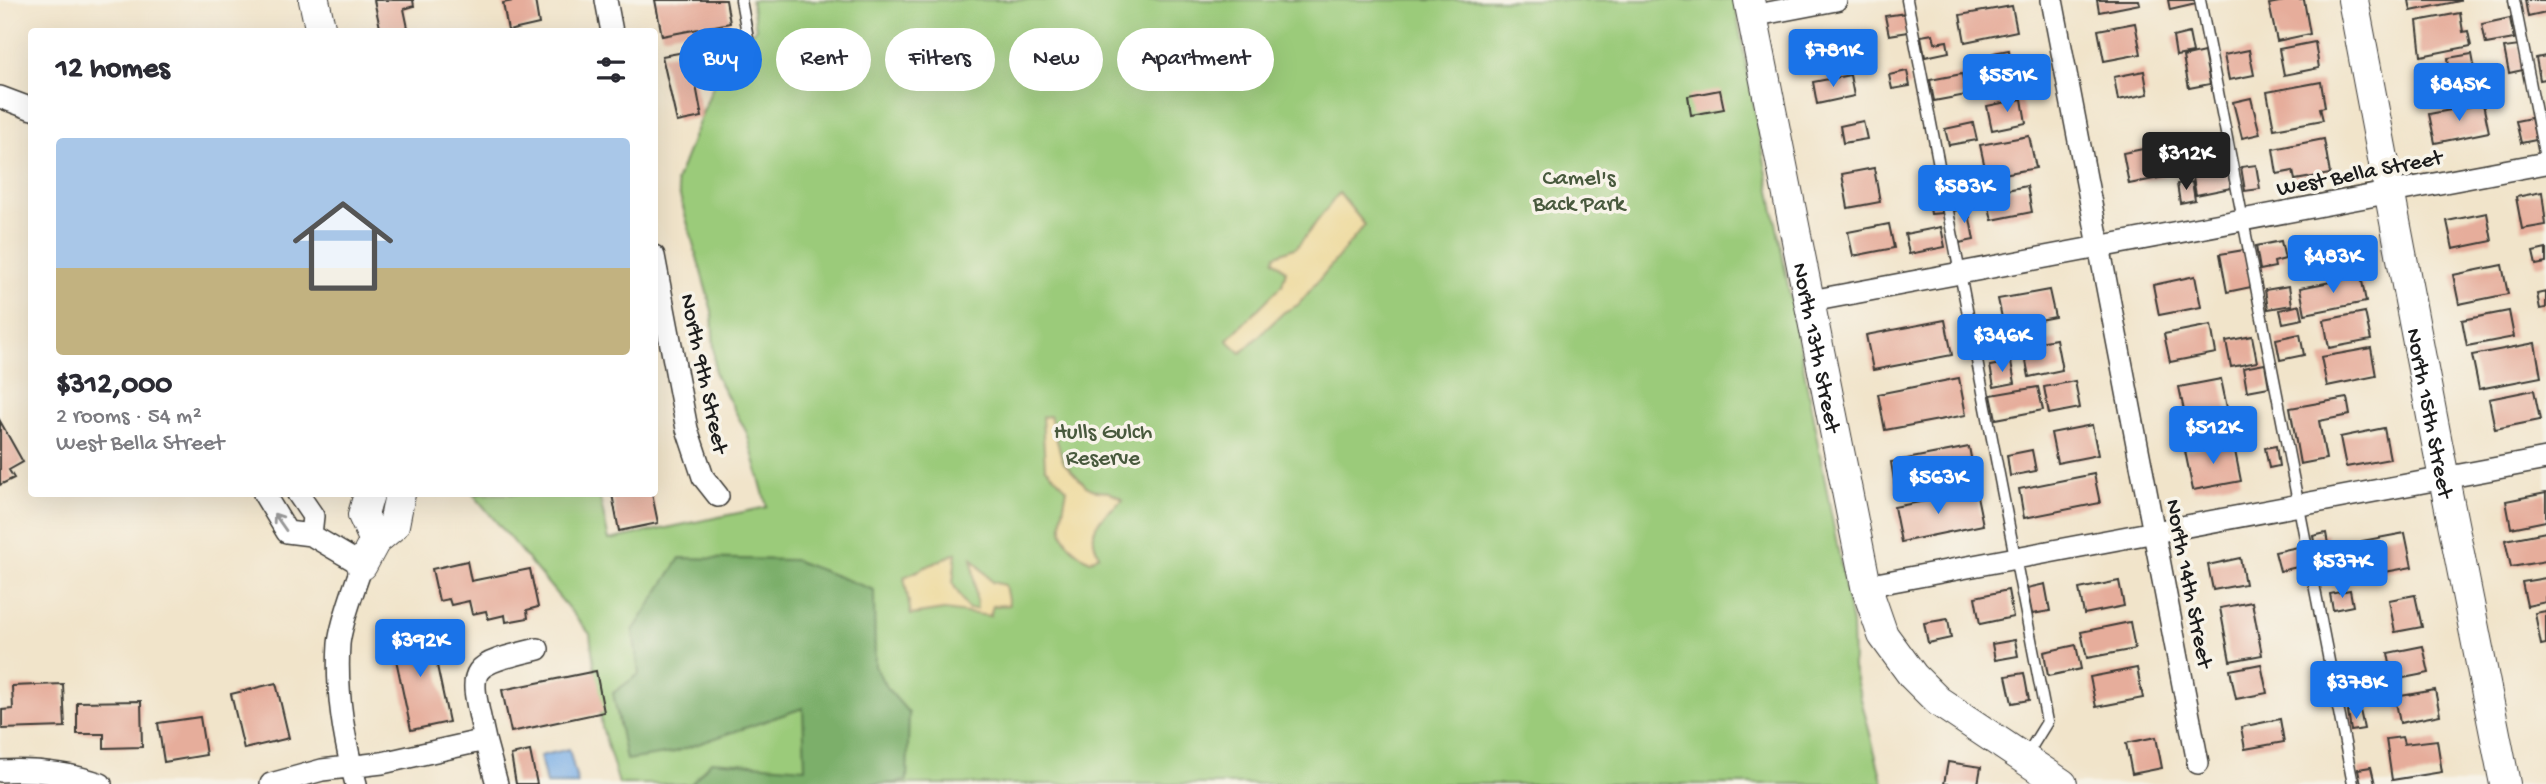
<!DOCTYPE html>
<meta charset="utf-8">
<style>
body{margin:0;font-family:"Gochi Hand",sans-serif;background:#f2f2f3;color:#2b2b33;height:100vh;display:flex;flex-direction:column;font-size:26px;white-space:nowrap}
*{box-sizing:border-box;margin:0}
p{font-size:23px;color:#7c7c81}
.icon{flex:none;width:38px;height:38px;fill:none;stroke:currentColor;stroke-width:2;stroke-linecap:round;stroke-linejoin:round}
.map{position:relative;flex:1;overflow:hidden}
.drawer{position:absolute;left:28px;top:28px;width:630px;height:469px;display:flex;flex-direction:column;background:#fff;border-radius:7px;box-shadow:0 7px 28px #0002}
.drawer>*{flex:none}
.guide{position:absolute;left:679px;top:28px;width:665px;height:63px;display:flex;gap:14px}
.price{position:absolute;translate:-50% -60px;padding:0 16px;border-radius:7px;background:#1a73e8;color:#fff;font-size:23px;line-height:46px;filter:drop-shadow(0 2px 4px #0008)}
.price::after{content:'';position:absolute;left:50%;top:42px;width:21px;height:16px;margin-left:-10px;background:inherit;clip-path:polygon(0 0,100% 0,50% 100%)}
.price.active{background:#222;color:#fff}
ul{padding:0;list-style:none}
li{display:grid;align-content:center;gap:14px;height:371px;padding:0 28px}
li span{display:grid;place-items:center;height:217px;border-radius:7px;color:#555}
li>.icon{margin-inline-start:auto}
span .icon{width:126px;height:126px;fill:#fffc;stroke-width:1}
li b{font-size:30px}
h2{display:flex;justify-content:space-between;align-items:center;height:84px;padding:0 28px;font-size:30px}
.pill{padding:0 24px;border-radius:32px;background:#fff;box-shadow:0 7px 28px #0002;font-size:24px;line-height:63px}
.pill.active{background:#1a73e8;color:#fff}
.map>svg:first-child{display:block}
.green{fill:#9bcb7a;stroke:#5c744b;stroke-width:2}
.forest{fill:#7caf6a;stroke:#4c6643;stroke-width:2}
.sand{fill:#eeda9e;stroke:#857b5d;stroke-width:2}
.water{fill:#79aee7;stroke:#4a6582;stroke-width:2}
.building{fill:#e6ad9b}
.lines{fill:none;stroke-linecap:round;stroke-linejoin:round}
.lane-casing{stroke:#3c3a36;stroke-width:13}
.street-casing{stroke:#3c3a36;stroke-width:24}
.secondary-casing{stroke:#3c3a36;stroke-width:32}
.lane{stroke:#fff;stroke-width:10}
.street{stroke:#fff;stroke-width:21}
.secondary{stroke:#fff;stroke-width:30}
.oneway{stroke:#999}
.labels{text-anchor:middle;stroke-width:7;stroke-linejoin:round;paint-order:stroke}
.street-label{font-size:23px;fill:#1c1c1c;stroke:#f7f3e8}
.park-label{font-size:23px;fill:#48593d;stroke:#f7f3e8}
</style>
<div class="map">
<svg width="2546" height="784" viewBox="0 0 2546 784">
<rect width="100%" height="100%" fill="#f7f3e8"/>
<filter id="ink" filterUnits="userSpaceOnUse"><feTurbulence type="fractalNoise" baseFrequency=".0143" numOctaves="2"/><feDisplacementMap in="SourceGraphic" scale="14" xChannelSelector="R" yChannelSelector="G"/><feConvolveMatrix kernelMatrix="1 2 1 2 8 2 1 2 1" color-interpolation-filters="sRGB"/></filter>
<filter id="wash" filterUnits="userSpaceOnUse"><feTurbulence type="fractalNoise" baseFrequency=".00686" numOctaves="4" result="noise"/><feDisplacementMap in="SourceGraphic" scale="28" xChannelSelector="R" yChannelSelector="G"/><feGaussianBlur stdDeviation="1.57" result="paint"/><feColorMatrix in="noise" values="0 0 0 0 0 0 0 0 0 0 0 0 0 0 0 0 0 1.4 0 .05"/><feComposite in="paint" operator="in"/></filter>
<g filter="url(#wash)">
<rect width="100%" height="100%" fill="#f1e4ca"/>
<path class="green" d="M 751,0 L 1734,0 L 1852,624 L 1853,668 L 1883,784 L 619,784 L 602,727 L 590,634 L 473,494 L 599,494 L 609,540 L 767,507 L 747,433 L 715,374 L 712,311 L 676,182 L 717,75 L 756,28 Z"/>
<path class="forest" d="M 680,558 L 794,560 L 874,590 L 875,666 L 886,687 L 909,713 L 907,781 L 886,784 L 691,784 L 711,761 L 805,768 L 803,708 L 672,753 L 626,760 L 613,693 L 639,674 L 633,631 Z"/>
<path class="sand" d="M 1339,193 L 1365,225 L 1298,305 L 1284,312 L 1241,353 L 1227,340 L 1282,285 L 1286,271 L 1274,260 L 1276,255 L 1297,247 Z
M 1050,416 L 1063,462 L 1086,486 L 1096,491 L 1109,492 L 1123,500 C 1103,516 1084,527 1099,555 L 1090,561 C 1054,540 1060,526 1067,489 L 1045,467 L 1042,417 Z
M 956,553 L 953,584 L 968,609 L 977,609 L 972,558 L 992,582 L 1005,585 L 1009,605 L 993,606 L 990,616 L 944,610 L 911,615 L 904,577 Z"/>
<path class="water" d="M 569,749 L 578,784 L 546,784 L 540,756 Z"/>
<g id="blocks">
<path class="building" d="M 374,0 L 413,0 L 414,6 L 404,9 L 408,28 L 381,32 Z
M 518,0 L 535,0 L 539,24 L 508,31 L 503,3 Z
M 655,0 L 726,0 L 730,23 L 662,36 Z
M 2097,0 L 2139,0 L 2140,4 L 2099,12 Z
M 2168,0 L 2195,0 L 2196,4 L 2170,10 Z
M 2289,0 L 2304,0 L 2310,34 L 2277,41 L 2269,4 Z
M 2409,0 L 2460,0 L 2460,1 L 2411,11 Z
M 2525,0 L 2546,0 L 2546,13 L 2528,17 Z
M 2012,6 L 2017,31 L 1965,42 L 1960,15 Z
M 1906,13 L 1909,32 L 1889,35 L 1885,16 Z
M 2460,13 L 2463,32 L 2468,31 L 2471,46 L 2421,56 L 2417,21 Z
M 2510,18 L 2514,39 L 2486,44 L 2482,24 Z
M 2135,23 L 2141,54 L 2104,61 L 2098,30 Z
M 2189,33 L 2193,53 L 2176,56 L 2173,37 Z
M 1933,34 L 1935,43 L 1947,41 L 1949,52 L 1925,57 L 1921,36 Z
M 2315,42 L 2319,68 L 2284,75 L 2279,49 Z
M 2519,46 L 2523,70 L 2509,73 L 2504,48 Z
M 701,49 L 707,78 L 695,80 L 702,117 L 677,122 L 662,56 Z
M 2009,50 L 2010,59 L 2021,58 L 2025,82 L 1992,88 L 1987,65 L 1995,63 L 1993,53 Z
M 2249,50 L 2254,75 L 2229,80 L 2224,55 Z
M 2204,52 L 2210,84 L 2189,88 L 2183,57 Z
M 2472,54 L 2479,92 L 2426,102 L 2421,72 L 2449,67 L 2448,58 Z
M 2546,56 L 2546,79 L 2540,80 L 2536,58 Z
M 1907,71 L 1910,86 L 1892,89 L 1889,75 Z
M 2144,71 L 2148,94 L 2118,100 L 2114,77 Z
M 1962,74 L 1966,95 L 1934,101 L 1930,80 Z
M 1850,75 L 1854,96 L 1817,104 L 1813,82 Z
M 2321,82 L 2325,107 L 2320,108 L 2323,120 L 2274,129 L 2267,92 Z
M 1720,90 L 1724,109 L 1691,115 L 1688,96 Z
M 2251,98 L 2260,134 L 2242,138 L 2233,102 Z
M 2022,99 L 2026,123 L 1992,130 L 1987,106 Z
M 2483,104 L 2489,132 L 2435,143 L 2429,114 Z
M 2531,118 L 2536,140 L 2521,143 L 2516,121 Z
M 1863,121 L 1867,139 L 1843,143 L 1840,126 Z
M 1973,123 L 1977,140 L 1949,145 L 1945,129 Z
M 2029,136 L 2036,168 L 1987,177 L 1980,145 Z
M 2324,139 L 2330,174 L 2295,180 L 2293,171 L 2277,174 L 2273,149 Z
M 2158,146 L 2164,177 L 2129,184 L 2123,153 Z
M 2227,165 L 2231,188 L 2196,195 L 2192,172 Z
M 2256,165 L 2260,189 L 2245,191 L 2241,167 Z
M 1967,166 L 1971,187 L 1952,191 L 1948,170 Z
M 1874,168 L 1880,202 L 1848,208 L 1842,174 Z
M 1936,176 L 1939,192 L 1927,195 L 1923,178 Z
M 2192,182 L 2195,200 L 2180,203 L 2177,184 Z
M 2027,186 L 2032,212 L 1992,220 L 1986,194 Z
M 2542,192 L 2546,225 L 2522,229 L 2516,197 Z
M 1940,200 L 1942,213 L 1931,214 L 1929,202 Z
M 1968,208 L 1974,240 L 1959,243 L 1953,211 Z
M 2487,213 L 2492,241 L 2453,249 L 2447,221 Z
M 1889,224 L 1894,248 L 1853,256 L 1848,232 Z
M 1941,227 L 1945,247 L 1909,254 L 1905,234 Z
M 2281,241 L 2285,259 L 2274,262 L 2275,267 L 2260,270 L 2256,246 Z
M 2349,243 L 2354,266 L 2315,274 L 2310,250 Z
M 2546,249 L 2546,263 L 2536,265 L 2533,252 Z
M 2244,250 L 2251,287 L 2227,292 L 2220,254 Z
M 2502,265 L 2508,294 L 2459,304 L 2453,275 Z
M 2195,276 L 2201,307 L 2159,315 L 2153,285 Z
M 2361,276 L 2366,302 L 2305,314 L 2300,288 Z
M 2289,286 L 2292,305 L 2268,309 L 2265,290 Z
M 2049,290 L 2055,317 L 2004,327 L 1998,299 Z
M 2546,292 L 2546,308 L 2540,309 L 2537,294 Z
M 2300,305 L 2303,319 L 2283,323 L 2280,310 Z
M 2509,311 L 2514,337 L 2467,346 L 2462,320 Z
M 2365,312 L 2371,340 L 2329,348 L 2324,320 Z
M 1945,320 L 1952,355 L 1873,370 L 1866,335 Z
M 2211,325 L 2216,353 L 2170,362 L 2164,334 Z
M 2300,334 L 2304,355 L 2280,360 L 2276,339 Z
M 2252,336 L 2257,362 L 2231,367 L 2226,341 Z
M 2056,339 L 2062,370 L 2029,377 L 2023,345 Z
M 2535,343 L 2541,377 L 2479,389 L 2472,355 Z
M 2371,348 L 2376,376 L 2327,386 L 2321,357 Z
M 2011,362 L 2015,383 L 1994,387 L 1990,366 Z
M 2265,364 L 2269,387 L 2247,391 L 2243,368 Z
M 1959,378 L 1966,415 L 1885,430 L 1878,394 Z
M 2221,379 L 2229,417 L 2187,425 L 2179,387 Z
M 2075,381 L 2080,408 L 2049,414 L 2044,387 Z
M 2038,387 L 2043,410 L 1996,419 L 1991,395 Z
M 2534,390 L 2540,420 L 2495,429 L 2489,399 Z
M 2347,398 L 2350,415 L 2319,421 L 2326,459 L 2300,464 L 2290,408 Z
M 0,421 L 23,462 L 9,470 L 14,478 L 0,485 Z
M 2092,425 L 2098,455 L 2057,463 L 2051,433 Z
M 2384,428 L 2390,459 L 2346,467 L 2340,437 Z
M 2233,441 L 2241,481 L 2193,490 L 2185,451 Z
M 2276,446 L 2279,466 L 2269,468 L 2265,448 Z
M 1969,447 L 1976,483 L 1964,485 L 1961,472 L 1953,474 L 1955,486 L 1897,498 L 1891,462 Z
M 2032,450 L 2036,471 L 2010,476 L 2007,455 Z
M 2094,474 L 2100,503 L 2024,518 L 2019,489 Z
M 1976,491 L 1983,525 L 1901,542 L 1894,507 Z
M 2546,493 L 2546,521 L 2511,528 L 2506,501 Z
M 612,494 L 652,494 L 658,523 L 619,531 Z
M 2546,532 L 2546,561 L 2511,567 L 2505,540 Z
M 2326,533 L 2330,555 L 2317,557 L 2313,536 Z
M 2405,533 L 2412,567 L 2369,575 L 2362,541 Z
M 2298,547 L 2302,566 L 2280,571 L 2275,552 Z
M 2240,558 L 2245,584 L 2213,590 L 2208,565 Z
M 467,561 L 471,581 L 530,569 L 538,607 L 527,610 L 528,618 L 506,622 L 505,615 L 488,619 L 486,611 L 472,614 L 469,601 L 451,605 L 449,599 L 439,601 L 432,569 Z
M 2546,578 L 2546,602 L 2527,606 L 2522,582 Z
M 2119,581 L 2124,606 L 2084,614 L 2079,589 Z
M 2045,584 L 2050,611 L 2032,614 L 2027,588 Z
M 2008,590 L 2013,617 L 1980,624 L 1975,597 Z
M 2350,590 L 2353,606 L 2333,610 L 2330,594 Z
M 2415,595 L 2422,627 L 2395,632 L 2389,600 Z
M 2252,602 L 2262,655 L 2230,661 L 2220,608 Z
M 2546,611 L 2546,644 L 2541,645 L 2535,613 Z
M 1948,619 L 1951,638 L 1928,643 L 1924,623 Z
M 2130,622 L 2135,649 L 2087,658 L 2081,632 Z
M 429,628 L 449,722 L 411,730 L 391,636 Z
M 2015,640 L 2018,656 L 1995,660 L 1992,644 Z
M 2076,645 L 2081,669 L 2048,676 L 2044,652 Z
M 2423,646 L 2429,673 L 2393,680 L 2388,653 Z
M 2261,664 L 2267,693 L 2236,699 L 2230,670 Z
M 2137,668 L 2143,698 L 2096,707 L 2090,677 Z
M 596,671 L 604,712 L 511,732 L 502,690 Z
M 2024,673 L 2029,700 L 2012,703 L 2006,676 Z
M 276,683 L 289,738 L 244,749 L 231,694 Z
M 63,684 L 65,727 L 2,729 L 2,710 L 13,709 L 12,686 Z
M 2435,690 L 2440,715 L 2400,723 L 2395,697 Z
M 141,701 L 142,747 L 104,748 L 104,734 L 77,734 L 77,702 Z
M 2360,710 L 2364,729 L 2351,731 L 2348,712 Z
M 200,717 L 206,755 L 164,762 L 158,723 Z
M 2280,719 L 2284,742 L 2245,749 L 2241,727 Z
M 2156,737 L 2162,768 L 2132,774 L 2126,743 Z
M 2402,737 L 2404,744 L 2437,740 L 2442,772 L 2392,780 L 2386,739 Z
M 530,751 L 537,784 L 516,784 L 511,755 Z
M 1948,762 L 1981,767 L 1978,784 L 1944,784 Z
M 2371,767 L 2375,784 L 2361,784 L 2358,769 Z"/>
</g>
</g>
<g filter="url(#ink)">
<use href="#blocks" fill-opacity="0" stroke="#3c3a36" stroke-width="2"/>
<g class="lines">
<defs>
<path id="lane" d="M 741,0 L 749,44
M 1907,0 L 2047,722 L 2026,756
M 2200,0 L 2353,784
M 2514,0 L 2546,163"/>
<path id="street" d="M 606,0 L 612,32
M 2052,0 L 2198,763
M 1752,16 L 1836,0
M 0,97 L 32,109
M 654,256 L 687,429 L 703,477 L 718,496
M 1811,301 L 2546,163
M 264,494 L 287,532 L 311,535 L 313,516 L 298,494
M 311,535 L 362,565 C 355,587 341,622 339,644 C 336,689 344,740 356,784
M 1866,586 L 2546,459
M 485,740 L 497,784
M 0,771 C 34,769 69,773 101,784
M 271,784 L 322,770 L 382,763 L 485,740 C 469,666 463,667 538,649"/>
<g id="secondary">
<path d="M 314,0 L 321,32"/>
<path id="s1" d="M 1749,0 L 1866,586 L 1883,635 L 1913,676 L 1938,701 L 2062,784"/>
<path id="s2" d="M 2353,0 L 2437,443 L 2505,784"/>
<path d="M 369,494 L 363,515 L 375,541"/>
<path d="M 362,565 L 375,541 L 394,525 L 400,494"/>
</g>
</defs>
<use href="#lane" class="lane-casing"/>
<use href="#street" class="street-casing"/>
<use href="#secondary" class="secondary-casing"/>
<use href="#lane" class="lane"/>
<use href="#street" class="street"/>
<use href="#secondary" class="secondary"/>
</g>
<defs><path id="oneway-shaft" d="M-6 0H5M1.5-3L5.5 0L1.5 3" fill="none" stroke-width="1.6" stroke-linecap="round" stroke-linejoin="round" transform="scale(1.75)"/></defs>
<use class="oneway" href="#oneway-shaft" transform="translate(280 522) rotate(-125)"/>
</g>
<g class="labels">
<g class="street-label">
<text transform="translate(2359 171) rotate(-11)" y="8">West Bella Street</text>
<text dy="8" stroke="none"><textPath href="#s1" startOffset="354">North 13th Street</textPath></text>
<text transform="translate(706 373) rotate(78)" y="8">North 9th Street</text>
<text dy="8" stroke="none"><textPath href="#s2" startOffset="420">North 15th Street</textPath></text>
<text transform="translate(2191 583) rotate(79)" y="8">North 14th Street</text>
</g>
<g class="park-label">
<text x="1579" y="184">Camel's<tspan x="1579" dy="26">Back Park</tspan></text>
<text x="1103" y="438">Hulls Gulch<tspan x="1103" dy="26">Reserve</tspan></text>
</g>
</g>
</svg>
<b class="price" style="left:1833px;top:89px">$781K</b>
<b class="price" style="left:2007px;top:114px">$551K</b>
<b class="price" style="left:2459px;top:123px">$845K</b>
<b class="price active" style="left:2186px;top:192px">$312K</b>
<b class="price" style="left:1964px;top:225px">$583K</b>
<b class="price" style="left:2333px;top:295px">$483K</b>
<b class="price" style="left:2002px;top:374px">$346K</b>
<b class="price" style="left:2213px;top:466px">$512K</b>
<b class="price" style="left:1938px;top:516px">$563K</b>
<b class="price" style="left:2342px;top:600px">$537K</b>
<b class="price" style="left:420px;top:679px">$392K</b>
<b class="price" style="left:2356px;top:721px">$378K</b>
<div class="guide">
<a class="pill active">Buy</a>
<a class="pill">Rent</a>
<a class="pill">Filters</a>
<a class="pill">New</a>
<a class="pill">Apartment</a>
</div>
<section class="drawer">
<h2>12 homes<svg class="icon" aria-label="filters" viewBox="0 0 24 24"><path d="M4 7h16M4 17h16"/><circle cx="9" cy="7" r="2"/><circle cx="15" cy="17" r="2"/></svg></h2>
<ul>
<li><span style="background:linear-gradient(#a9c7e8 60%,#c2b280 0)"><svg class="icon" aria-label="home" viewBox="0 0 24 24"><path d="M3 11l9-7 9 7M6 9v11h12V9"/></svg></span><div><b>$312,000</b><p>2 rooms · 54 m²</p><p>West Bella Street</p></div></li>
</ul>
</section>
</div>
